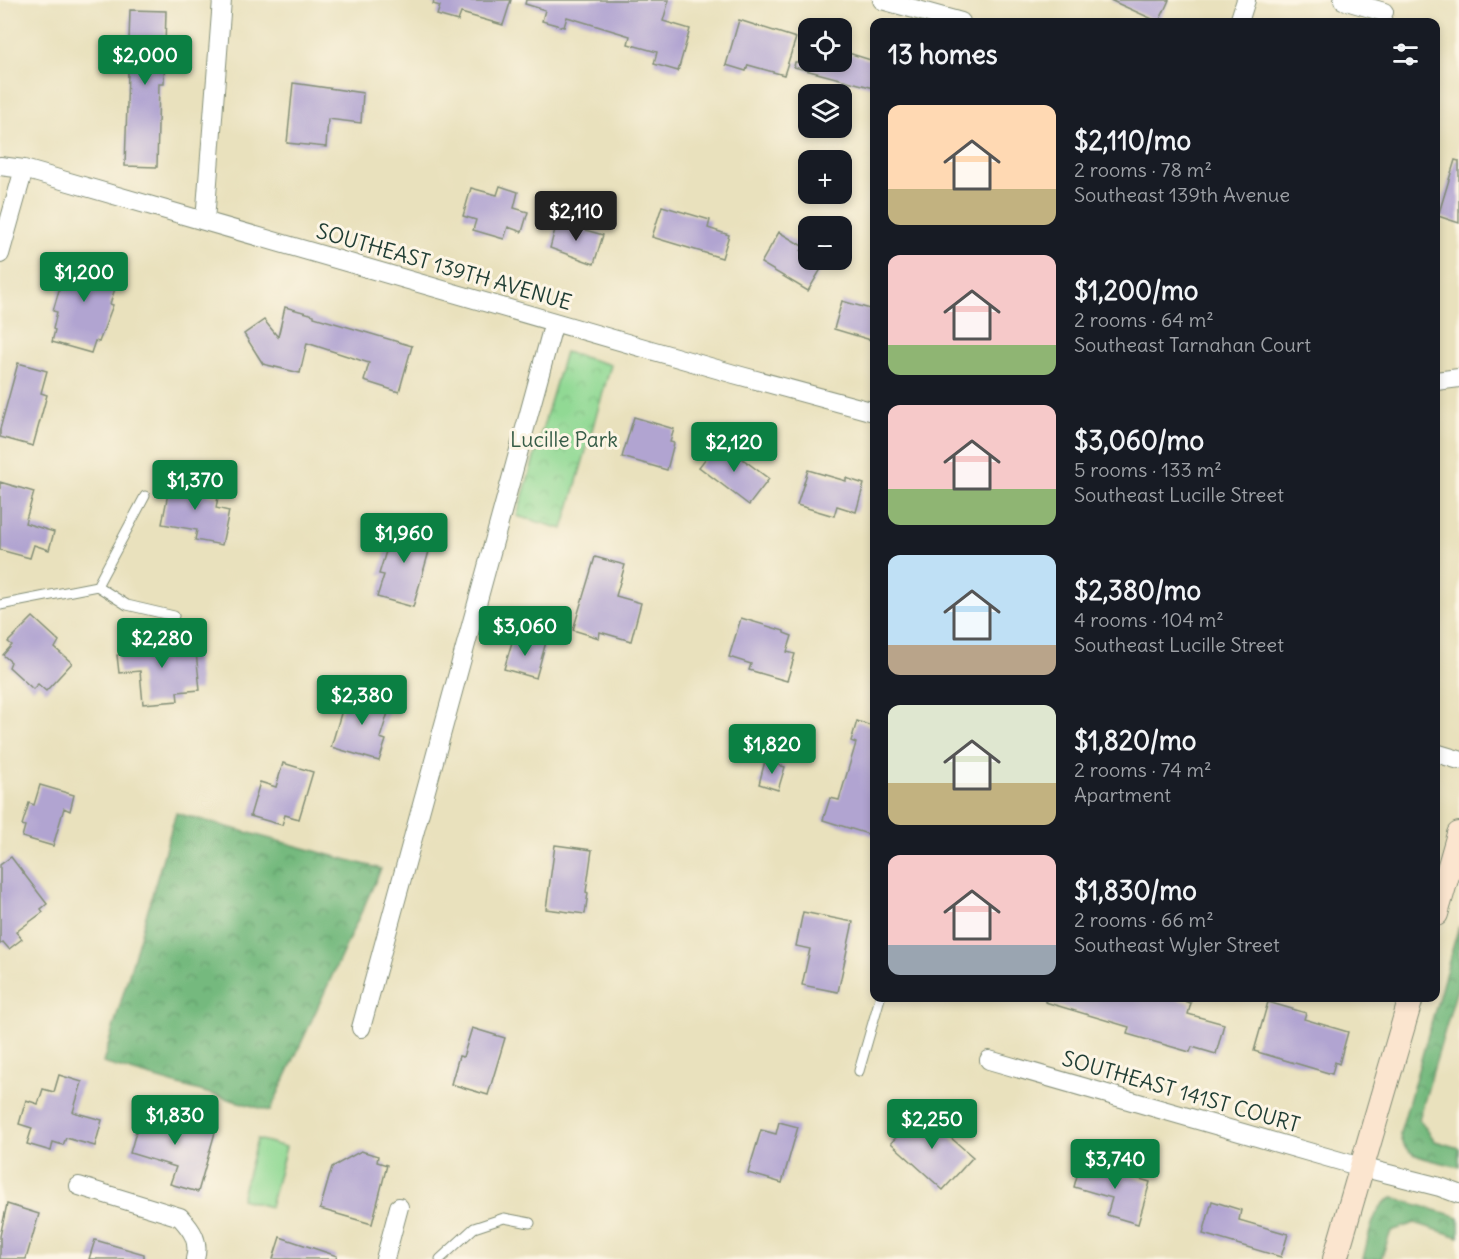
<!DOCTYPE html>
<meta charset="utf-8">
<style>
body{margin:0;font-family:Delius,sans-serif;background:#242831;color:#f1f3f6;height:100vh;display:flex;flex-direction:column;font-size:22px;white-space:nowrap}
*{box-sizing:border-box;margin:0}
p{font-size:20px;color:#9ea1a6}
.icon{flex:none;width:33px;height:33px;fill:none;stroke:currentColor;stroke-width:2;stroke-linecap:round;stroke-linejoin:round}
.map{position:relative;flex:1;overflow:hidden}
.drawer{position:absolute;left:870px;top:18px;width:570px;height:984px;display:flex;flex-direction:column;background:#171b24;border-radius:12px;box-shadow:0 3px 9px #0003}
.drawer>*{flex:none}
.fabs{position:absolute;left:798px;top:18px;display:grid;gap:12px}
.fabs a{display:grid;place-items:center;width:54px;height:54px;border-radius:12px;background:#171b24;box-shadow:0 3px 9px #0003;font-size:30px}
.price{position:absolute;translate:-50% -51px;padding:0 14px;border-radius:6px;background:#0b8043;color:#fff;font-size:20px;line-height:39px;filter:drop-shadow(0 2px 3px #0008)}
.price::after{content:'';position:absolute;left:50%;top:36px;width:18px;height:14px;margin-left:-9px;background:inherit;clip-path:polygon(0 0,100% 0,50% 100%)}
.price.selected{background:#222;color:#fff}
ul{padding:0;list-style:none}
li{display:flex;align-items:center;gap:18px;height:150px;padding:0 18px}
li span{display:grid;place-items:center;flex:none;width:168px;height:120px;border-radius:12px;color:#555}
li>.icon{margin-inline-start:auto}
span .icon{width:72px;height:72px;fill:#fffc;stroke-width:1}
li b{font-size:26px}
h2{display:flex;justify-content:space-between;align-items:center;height:72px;padding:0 18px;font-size:26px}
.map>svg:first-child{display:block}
.grass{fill:#91d994;stroke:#588b64;stroke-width:1.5}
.forest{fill:url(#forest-crowns);stroke:#4a7b59;stroke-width:1.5}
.park{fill:url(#park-crowns);stroke:#588b64;stroke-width:1.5}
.building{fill:#b1a4d1}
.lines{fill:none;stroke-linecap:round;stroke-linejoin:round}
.lane-casing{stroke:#848f78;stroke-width:11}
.street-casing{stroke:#848f78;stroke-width:20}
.secondary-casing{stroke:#848f78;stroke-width:26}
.lane{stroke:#fff;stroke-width:9}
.street{stroke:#fff;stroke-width:18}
.secondary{stroke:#fbe5cf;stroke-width:24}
.labels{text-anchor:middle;stroke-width:6;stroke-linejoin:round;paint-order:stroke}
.street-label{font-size:21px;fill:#1f3d34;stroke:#fcf5e5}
.park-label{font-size:21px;fill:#365c47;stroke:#fcf5e5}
</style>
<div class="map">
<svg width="1459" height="1259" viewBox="0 0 1459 1259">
<defs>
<pattern id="forest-crowns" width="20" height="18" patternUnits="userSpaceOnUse" patternTransform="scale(1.5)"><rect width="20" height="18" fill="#74b97e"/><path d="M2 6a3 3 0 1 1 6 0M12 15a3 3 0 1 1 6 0" fill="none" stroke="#5f9868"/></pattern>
<pattern id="park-crowns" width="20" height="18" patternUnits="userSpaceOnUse" patternTransform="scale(1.5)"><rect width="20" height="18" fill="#91d994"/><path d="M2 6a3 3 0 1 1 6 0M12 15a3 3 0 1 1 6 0" fill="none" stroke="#7dbb80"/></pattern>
</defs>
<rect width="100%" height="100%" fill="#fcf5e5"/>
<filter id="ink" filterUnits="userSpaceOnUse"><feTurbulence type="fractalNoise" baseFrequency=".0167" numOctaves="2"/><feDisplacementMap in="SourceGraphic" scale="12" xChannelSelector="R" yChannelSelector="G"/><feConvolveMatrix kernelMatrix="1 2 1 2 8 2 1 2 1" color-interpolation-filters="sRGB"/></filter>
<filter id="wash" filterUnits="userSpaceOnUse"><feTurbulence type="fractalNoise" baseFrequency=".008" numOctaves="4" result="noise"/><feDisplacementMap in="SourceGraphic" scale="24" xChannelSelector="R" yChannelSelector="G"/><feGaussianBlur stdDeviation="1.35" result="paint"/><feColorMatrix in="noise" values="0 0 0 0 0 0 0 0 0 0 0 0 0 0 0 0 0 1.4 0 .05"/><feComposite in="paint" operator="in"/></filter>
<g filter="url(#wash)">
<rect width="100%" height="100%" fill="#e9e1bd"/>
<path class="grass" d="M 257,1139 L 286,1147 L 270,1207 L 241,1199 Z"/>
<path class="forest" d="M 176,813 L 381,869 L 270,1111 L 103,1063 Z
M 1459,926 L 1459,982 L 1419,1119 L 1435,1141 L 1459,1148 L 1459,1167 C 1439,1160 1400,1160 1400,1133 Z
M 1394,1198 L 1459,1217 L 1459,1237 L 1415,1223 L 1391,1231 L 1381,1259 L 1363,1259 C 1368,1240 1373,1202 1394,1198 Z"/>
<path class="park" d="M 565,352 L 611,365 L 563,529 L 517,516 Z"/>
<g id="blocks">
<path class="building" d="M 434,0 L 511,0 L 503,25 L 461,13 L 458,21 L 437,15 L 440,6 L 433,4 Z
M 526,0 L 669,0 L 663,21 L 690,29 L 678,71 L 654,64 L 657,52 L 628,44 L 630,36 L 567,17 L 564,27 L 542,21 L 545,10 L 525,4 Z
M 1110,0 L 1169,0 L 1159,22 Z
M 130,10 L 166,11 L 164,84 L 159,84 L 157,167 L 125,166 Z
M 739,20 L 796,38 L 784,75 L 748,65 L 746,71 L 726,65 Z
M 842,51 L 874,61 L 874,88 L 794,67 L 795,62 L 842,62 Z
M 293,83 L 363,93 L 361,123 L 328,119 L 326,147 L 287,143 Z
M 1455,160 L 1459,161 L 1459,223 L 1438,216 Z
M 500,186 L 518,192 L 514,208 L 528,212 L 522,232 L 508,227 L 504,239 L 473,230 L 476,220 L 463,216 L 471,188 L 497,195 Z
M 662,206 L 710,220 L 708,228 L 729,235 L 722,258 L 652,237 Z
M 557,222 L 603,235 L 594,264 L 550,248 Z
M 779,232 L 804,247 L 801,251 L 808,255 L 808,260 L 816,260 L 824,264 L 808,291 L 761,263 Z
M 69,256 L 97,264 L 99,258 L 115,262 L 110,277 L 118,279 L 110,304 L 113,305 L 99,342 L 95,341 L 91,353 L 52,342 L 55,330 L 53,329 L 57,312 L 53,311 Z
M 842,301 L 874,310 L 874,341 L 834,329 Z
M 285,307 L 314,315 L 314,317 L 412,346 L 399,392 L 364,381 L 369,363 L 307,343 L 300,373 L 263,364 L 244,334 L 264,320 L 278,337 Z
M 18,363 L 47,371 L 41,393 L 47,395 L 33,446 L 0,437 L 0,429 Z
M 634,417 L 674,429 L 670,442 L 674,443 L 667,470 L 622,457 Z
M 719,441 L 769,479 L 749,505 L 699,467 Z
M 808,470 L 846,481 L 846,478 L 864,484 L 856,512 L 837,506 L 834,516 L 797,505 Z
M 171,478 L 210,485 L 208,495 L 218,497 L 216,508 L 229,511 L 222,545 L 195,540 L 197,530 L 162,524 Z
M 0,482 L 34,492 L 25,523 L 54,532 L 49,550 L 34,545 L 30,558 L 0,550 Z
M 395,522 L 434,534 L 413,607 L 377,597 L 384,575 L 379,574 Z
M 595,557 L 625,565 L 616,596 L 641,603 L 631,641 L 600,632 L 599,638 L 573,630 Z
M 33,617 L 59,641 L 55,648 L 72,663 L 46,691 L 38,684 L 33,689 L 9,667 L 11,662 L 3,655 L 12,645 L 8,642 Z
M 741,618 L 784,631 L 784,633 L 792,636 L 787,652 L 795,654 L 787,681 L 749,670 L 751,664 L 729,657 Z
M 524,636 L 546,642 L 536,678 L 504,669 L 513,639 L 522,642 Z
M 154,637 L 156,647 L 195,643 L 200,690 L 177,692 L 178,701 L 143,704 L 140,671 L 119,673 L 117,655 L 132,652 L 130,641 Z
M 348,690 L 391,703 L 380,738 L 386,740 L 379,761 L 331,747 Z
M 857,721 L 874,727 L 874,836 L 823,820 L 830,798 L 839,800 L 856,743 L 851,741 Z
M 765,761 L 785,767 L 778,790 L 759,784 Z
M 283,763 L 313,772 L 299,819 L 285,815 L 282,825 L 250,816 L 260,782 L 276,787 Z
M 40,785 L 74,795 L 70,811 L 64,808 L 53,846 L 22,837 L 25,826 L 22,825 L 29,803 L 34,805 Z
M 555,845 L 592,850 L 586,892 L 588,893 L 585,914 L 546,909 Z
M 11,857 L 47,904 L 41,909 L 43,912 L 16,932 L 22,939 L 9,949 L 3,942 L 0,944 L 0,865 Z
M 803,912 L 853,922 L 838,992 L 802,985 L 810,949 L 796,946 Z
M 1045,998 L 1172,998 L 1191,1003 L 1188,1014 L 1224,1024 L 1216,1054 L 1192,1047 L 1190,1052 L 1127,1034 L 1129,1027 L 1045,1002 Z
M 1268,1002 L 1306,1013 L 1304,1019 L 1348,1032 L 1339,1064 L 1335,1062 L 1332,1074 L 1254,1051 Z
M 472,1028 L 505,1038 L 488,1095 L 451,1084 L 459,1056 L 463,1057 Z
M 59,1075 L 82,1082 L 73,1112 L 102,1120 L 95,1146 L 66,1138 L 63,1145 L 53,1142 L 51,1151 L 27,1144 L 32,1128 L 19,1124 L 26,1100 L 38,1104 L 43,1089 L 54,1092 Z
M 143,1107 L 216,1129 L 198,1192 L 170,1184 L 176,1167 L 130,1153 Z
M 920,1111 L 973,1157 L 943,1190 L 891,1143 Z
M 779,1122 L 798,1127 L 782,1183 L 748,1173 L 761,1130 L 776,1134 Z
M 361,1151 L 378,1156 L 377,1162 L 387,1165 L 372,1224 L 320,1209 L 332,1167 Z
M 1081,1161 L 1150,1182 L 1138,1224 L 1107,1215 L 1112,1198 L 1074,1187 Z
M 1212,1201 L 1241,1210 L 1239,1220 L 1288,1234 L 1281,1257 L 1203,1234 Z
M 7,1204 L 39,1214 L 26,1259 L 0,1259 L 0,1236 Z
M 280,1237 L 337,1256 L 336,1259 L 273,1259 Z
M 95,1240 L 144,1254 L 144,1259 L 89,1259 Z"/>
</g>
</g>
<g filter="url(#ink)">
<use href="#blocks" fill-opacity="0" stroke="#848f78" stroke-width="1.5"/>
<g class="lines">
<defs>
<path id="lane" d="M 97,586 L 127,605 L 174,616
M 0,605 L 97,586 L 145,496
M 859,1071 L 880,998
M 440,1259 L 474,1228 L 504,1218 L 530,1223"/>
<path id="street" d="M 882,0 L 961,22
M 1343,0 L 1384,12
M 1239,22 L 1246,0
M 0,166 L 24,169 L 734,374 L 874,412
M 205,221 L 222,0
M 0,254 L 24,169
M 1436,381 L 1459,378
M 1436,753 L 1459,760
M 361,1028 L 554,322
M 989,1060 L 1361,1167 L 1440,1187 L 1459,1194
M 79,1186 L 180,1217 C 192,1230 200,1241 195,1259
M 385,1259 L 399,1207"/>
<path id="secondary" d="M 1436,914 L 1459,834
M 1335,1259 L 1411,998"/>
</defs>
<use href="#lane" class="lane-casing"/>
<use href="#street" class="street-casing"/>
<use href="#secondary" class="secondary-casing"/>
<use href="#lane" class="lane"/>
<use href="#street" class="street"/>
<use href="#secondary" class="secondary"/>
</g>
</g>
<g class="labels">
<g class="street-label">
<text transform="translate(444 267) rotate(16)" y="7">SOUTHEAST 139TH AVENUE</text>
<text transform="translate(1181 1092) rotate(16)" y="7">SOUTHEAST 141ST COURT</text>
</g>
<g class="park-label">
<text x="564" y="447">Lucille Park</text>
</g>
</g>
</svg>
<div class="fabs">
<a><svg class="icon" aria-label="locate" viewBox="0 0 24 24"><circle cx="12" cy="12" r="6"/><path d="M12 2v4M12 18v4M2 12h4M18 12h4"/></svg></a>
<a><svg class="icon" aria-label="layers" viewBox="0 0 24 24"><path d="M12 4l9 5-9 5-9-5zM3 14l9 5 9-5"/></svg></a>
<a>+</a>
<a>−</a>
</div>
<b class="price" style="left:145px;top:86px">$2,000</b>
<b class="price selected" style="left:576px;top:242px">$2,110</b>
<b class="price" style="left:84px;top:303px">$1,200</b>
<b class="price" style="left:734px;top:473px">$2,120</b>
<b class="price" style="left:195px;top:511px">$1,370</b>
<b class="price" style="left:404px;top:564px">$1,960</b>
<b class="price" style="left:525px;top:657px">$3,060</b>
<b class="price" style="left:162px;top:669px">$2,280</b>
<b class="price" style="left:362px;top:726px">$2,380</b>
<b class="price" style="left:772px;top:775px">$1,820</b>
<b class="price" style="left:175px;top:1146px">$1,830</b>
<b class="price" style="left:932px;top:1150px">$2,250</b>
<b class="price" style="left:1115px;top:1190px">$3,740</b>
<section class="drawer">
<h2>13 homes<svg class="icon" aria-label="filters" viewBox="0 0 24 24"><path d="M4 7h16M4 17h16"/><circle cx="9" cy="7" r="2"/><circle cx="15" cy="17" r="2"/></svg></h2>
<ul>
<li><span style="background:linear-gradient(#ffd9b3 70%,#c2b280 0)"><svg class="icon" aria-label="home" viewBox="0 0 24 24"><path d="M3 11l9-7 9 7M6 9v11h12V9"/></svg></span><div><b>$2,110/mo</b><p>2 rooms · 78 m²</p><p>Southeast 139th Avenue</p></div></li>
<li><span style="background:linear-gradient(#f6c9c9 75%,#8fb573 0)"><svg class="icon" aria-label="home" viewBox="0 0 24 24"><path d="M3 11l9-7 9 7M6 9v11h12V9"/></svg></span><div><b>$1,200/mo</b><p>2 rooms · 64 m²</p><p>Southeast Tarnahan Court</p></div></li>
<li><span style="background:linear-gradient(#f6c9c9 70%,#8fb573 0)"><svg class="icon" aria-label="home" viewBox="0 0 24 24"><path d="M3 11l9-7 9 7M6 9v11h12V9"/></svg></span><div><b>$3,060/mo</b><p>5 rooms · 133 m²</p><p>Southeast Lucille Street</p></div></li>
<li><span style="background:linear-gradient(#bfe0f5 75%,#b9a48a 0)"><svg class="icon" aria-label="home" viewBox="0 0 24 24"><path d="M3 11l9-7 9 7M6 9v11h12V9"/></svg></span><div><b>$2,380/mo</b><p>4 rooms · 104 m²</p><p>Southeast Lucille Street</p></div></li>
<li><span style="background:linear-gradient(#dfe7d0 65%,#c2b280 0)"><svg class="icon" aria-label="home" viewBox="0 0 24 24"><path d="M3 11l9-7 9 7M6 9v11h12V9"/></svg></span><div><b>$1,820/mo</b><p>2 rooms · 74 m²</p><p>Apartment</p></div></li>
<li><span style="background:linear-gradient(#f6c9c9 75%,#9aa5b1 0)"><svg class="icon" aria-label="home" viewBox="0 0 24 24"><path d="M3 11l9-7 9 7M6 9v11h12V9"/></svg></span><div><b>$1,830/mo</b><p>2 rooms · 66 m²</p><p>Southeast Wyler Street</p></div></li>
</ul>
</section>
</div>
